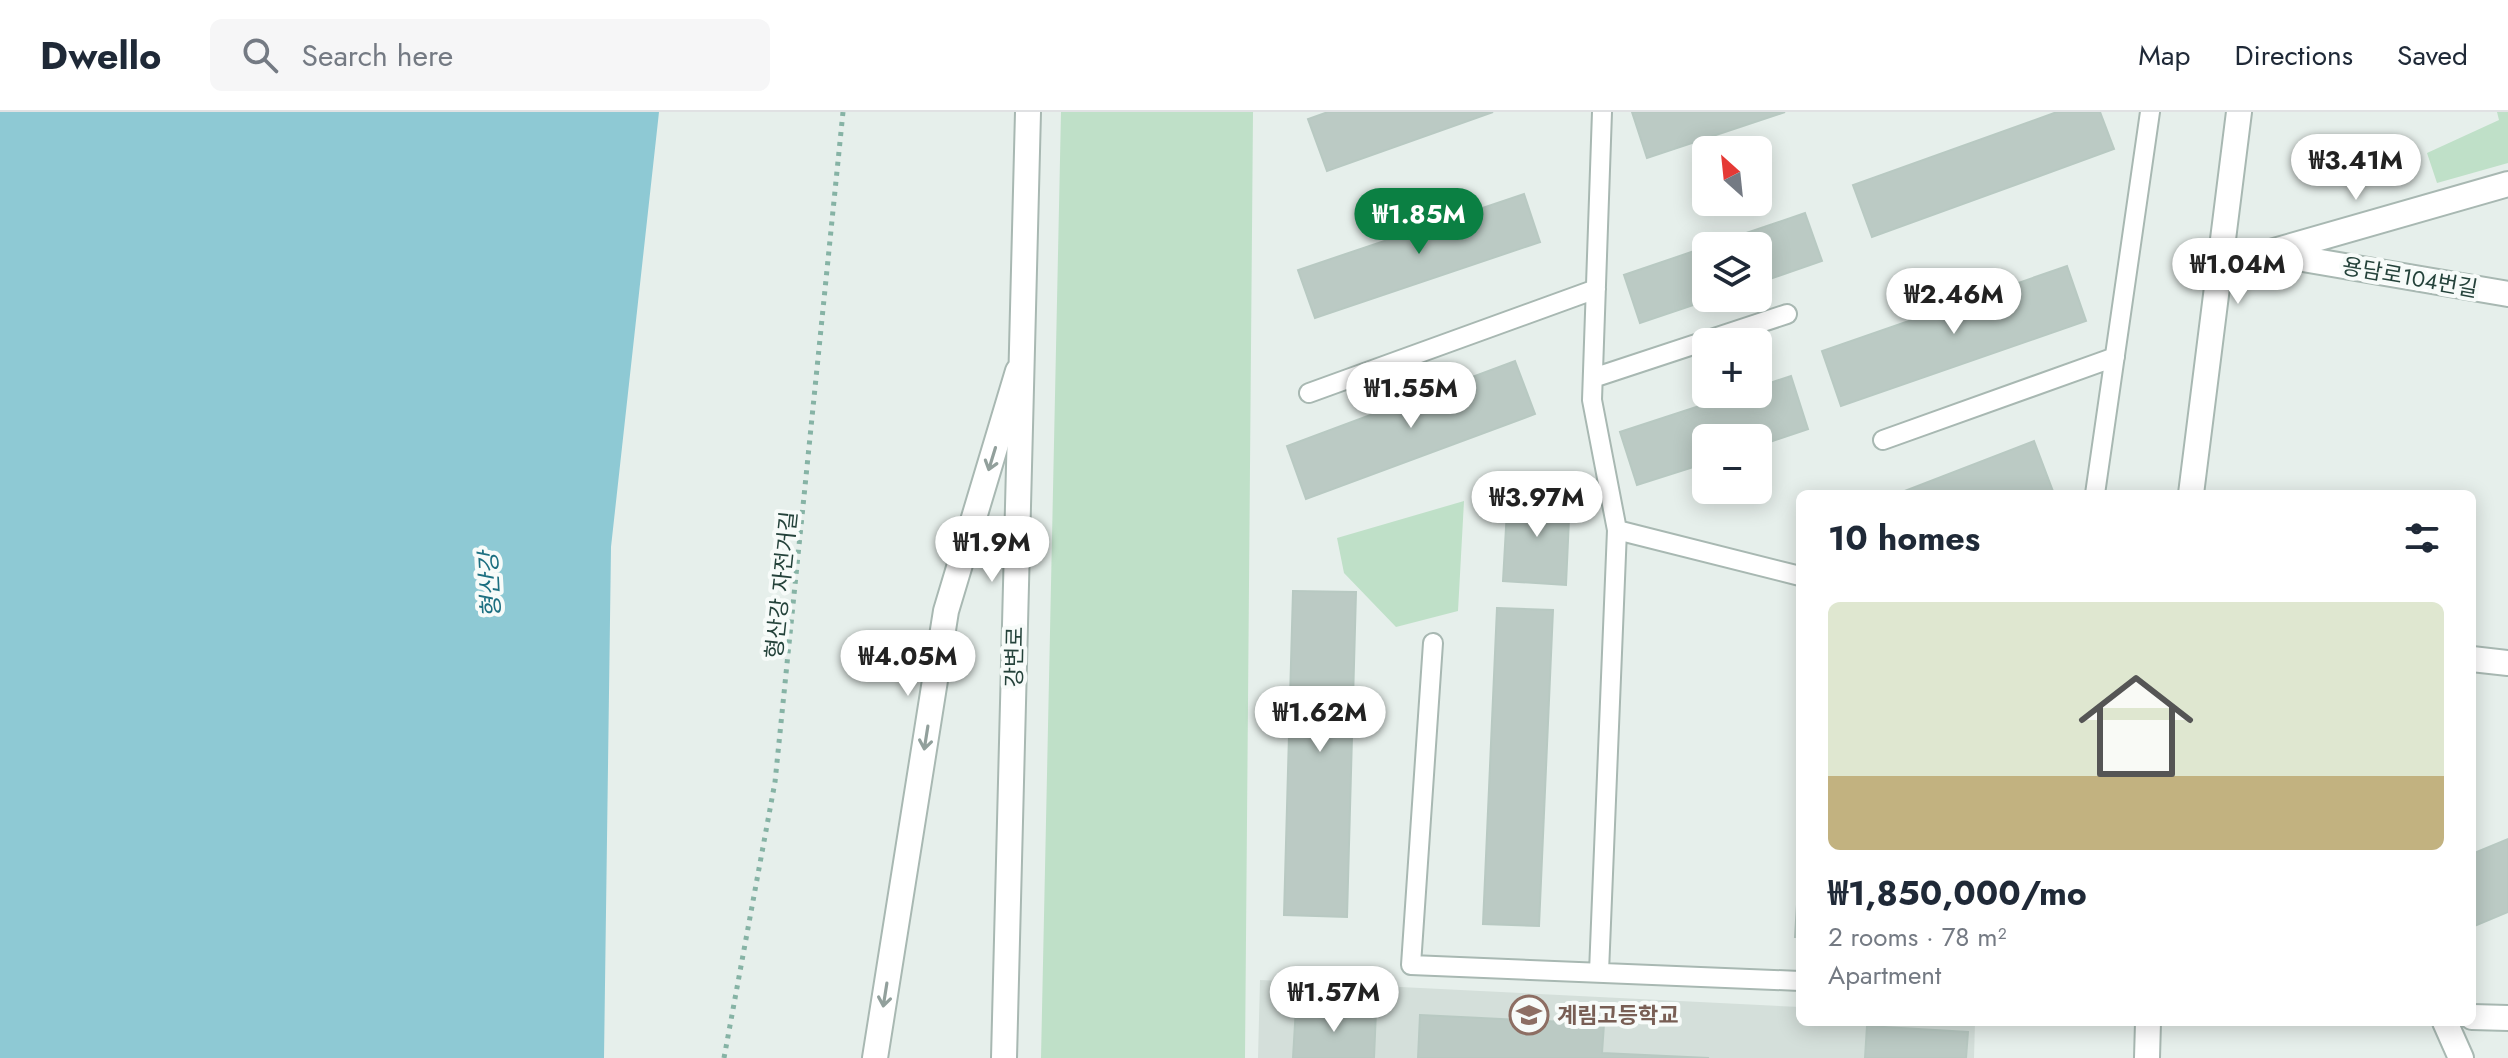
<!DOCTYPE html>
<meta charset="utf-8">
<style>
body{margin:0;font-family:Jost,"Noto Sans KR",sans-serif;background:#f6f6f7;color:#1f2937;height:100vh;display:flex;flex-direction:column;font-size:30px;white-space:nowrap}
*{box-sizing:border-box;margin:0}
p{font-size:26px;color:#747a83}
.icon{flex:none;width:44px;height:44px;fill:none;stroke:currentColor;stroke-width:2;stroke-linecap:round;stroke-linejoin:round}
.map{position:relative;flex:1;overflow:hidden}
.panel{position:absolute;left:1796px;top:378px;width:680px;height:536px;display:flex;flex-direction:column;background:#fff;border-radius:12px;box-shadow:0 4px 20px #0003}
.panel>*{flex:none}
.needle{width:52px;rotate:333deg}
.tools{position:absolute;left:1692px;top:24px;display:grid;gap:16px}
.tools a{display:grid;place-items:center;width:80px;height:80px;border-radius:12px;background:#fff;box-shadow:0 4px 20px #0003;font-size:40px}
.price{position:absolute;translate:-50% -68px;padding:0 18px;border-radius:28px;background:#fff;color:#222;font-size:26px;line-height:52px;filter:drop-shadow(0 2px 4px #0008)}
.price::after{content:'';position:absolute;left:50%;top:48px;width:24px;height:18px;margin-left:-12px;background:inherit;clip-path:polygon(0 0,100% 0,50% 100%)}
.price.selected{background:#0b8043;color:#fff}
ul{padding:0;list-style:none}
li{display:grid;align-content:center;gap:16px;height:424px;padding:0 32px}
li span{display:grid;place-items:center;height:248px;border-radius:12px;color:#555}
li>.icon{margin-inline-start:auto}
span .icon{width:144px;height:144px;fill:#fffc;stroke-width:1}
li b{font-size:34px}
h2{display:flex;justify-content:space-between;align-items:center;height:96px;padding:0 32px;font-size:34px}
header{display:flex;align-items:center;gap:48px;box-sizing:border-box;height:112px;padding:0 40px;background:#fff;border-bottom:2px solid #e0e1e3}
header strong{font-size:38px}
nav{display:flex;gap:44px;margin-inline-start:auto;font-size:28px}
.search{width:560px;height:72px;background:#f6f6f7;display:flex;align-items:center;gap:20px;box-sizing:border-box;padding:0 28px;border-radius:12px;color:#747a83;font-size:30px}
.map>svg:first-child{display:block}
.built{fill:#d4dfda}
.green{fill:#bfe0c8}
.water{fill:#8ec9d4}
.building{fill:#bbcac4;stroke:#b8c9c2;stroke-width:2}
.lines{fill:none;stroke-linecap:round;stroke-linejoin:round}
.service-casing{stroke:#a8b8b2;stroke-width:22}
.minor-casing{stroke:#a8b8b2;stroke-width:28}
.tertiary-casing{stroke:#a8b8b2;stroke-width:28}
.path{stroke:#86b3a5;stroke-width:5;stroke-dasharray:4 6;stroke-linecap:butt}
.service{stroke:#fff;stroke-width:18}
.minor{stroke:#fff;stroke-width:24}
.tertiary{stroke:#fff;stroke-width:24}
.oneway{stroke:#92a09c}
.labels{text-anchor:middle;stroke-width:8;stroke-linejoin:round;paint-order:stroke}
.street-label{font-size:22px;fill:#24423a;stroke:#f7fbf9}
.education-label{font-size:22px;font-weight:bold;fill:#785e54;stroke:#f7fbf9;text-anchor:start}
.water-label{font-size:24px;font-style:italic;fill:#1c6f80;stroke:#f7fbf9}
</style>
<header>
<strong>Dwello</strong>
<div class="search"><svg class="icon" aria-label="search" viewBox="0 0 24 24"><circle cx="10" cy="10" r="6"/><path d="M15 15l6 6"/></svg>Search here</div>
<nav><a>Map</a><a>Directions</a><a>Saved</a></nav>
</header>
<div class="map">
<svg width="2508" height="946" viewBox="0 0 2508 946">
<rect width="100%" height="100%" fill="#e6efeb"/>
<path class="built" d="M 1260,868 L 1800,895 L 1800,910 L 1975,910 L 1974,946 L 1258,946 Z"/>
<path class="green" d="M 1061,0 L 1253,0 L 1245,946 L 1041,946 Z
M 2497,0 L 2508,0 L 2508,51 L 2437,71 L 2427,41 L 2499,8 Z
M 1464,389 L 1458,499 L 1396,515 L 1344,461 L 1337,426 Z"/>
<path class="water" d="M 0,0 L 659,0 L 611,435 L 604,946 L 0,946 Z"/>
<path class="building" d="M 1328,0 L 1493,0 L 1327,59 L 1308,7 Z
M 1632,0 L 1785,0 L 1647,46 Z
M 2057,0 L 2100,0 L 2114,37 L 1872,125 L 1853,73 Z
M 1524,82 L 1540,130 L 1315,206 L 1298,158 Z
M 1805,101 L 1822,149 L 1758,171 L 1758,134 L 1708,134 Z
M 1706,135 L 1706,186 L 1714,186 L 1640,211 L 1624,163 Z
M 2067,154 L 2086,209 L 1841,294 L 1822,239 Z
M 1515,249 L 1535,302 L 1306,387 L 1287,334 Z
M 1791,264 L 1808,317 L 1758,334 L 1758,326 L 1706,326 L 1706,351 L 1637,373 L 1620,320 L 1736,282 L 1758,282 L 1758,275 Z
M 2034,329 L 2054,382 L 1897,382 Z
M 1508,380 L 1570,384 L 1566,473 L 1503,469 Z
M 1293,479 L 1356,480 L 1347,805 L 1284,803 Z
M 1497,496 L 1553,498 L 1539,814 L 1483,812 Z
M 2508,727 L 2508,800 L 2472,815 L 2472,742 Z
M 1800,744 L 1800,825 L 1795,825 Z
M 1296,895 L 1376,899 L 1374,946 L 1293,946 Z
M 1420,903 L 1604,912 L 1602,941 L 1709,946 L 1418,946 Z
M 1867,914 L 1968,920 L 1966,946 L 1865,946 Z"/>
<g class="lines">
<defs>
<path id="service" d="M 1593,266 L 1787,202
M 1309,281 L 1596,177
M 1883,328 L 2115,245
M 2095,382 L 2150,0
M 1617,418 L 1800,464
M 1433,531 L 1411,853 L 1800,869
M 1599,860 L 1617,418 L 1592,288 L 1602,0"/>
<path id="minor" d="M 2274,142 L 2508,182
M 2218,155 L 2508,72
M 2191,382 L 2239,0
M 2472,547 L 2508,551
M 2472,905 L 2508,906
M 2445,910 L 2461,946
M 875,946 L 946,499 L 1018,259
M 2147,946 L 2148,910"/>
<path id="tertiary" d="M 1004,946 L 1028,0"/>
</defs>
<use href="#service" class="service-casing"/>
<use href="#minor" class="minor-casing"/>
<use href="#tertiary" class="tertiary-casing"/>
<path class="path" d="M 724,946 L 775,670 L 843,0"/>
<use href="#service" class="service"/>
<use href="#minor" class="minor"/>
<use href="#tertiary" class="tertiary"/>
</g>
<defs><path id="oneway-shaft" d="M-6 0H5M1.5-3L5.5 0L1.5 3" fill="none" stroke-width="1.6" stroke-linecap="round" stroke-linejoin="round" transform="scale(2)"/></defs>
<g class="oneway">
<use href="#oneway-shaft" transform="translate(992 347) rotate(107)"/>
<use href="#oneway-shaft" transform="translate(926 626) rotate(99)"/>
<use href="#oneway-shaft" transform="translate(885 883) rotate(99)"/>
</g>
<defs>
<symbol id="school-ring" viewBox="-11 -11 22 22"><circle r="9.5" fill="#f7fbf9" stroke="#8d6e63" stroke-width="1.5"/><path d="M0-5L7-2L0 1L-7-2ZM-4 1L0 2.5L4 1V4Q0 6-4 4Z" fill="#8d6e63"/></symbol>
</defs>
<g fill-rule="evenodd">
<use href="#school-ring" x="1507" y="881" width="44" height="44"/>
</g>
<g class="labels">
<g class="street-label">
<text transform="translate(2410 165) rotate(10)" y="8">용담로104번길</text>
<text transform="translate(781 473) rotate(-84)" y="8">형산강 자전거길</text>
<text transform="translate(1014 545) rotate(-89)" y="8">강변로</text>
</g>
<g class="education-label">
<text x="1557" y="911">계림고등학교</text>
</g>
<g class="water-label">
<text transform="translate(490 473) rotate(-93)" y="8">형산강</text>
</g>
</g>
</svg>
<div class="tools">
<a><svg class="needle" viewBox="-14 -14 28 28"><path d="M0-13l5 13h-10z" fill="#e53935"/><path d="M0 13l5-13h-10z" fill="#747a83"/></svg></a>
<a><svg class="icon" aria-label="layers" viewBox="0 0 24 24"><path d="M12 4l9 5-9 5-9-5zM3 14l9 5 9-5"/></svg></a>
<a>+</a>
<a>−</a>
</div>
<b class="price" style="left:2356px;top:90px">₩3.41M</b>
<b class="price selected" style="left:1419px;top:144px">₩1.85M</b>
<b class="price" style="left:2238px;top:194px">₩1.04M</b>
<b class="price" style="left:1954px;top:224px">₩2.46M</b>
<b class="price" style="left:1411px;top:318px">₩1.55M</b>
<b class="price" style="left:1537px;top:427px">₩3.97M</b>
<b class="price" style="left:992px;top:472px">₩1.9M</b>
<b class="price" style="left:908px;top:586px">₩4.05M</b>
<b class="price" style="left:1320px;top:642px">₩1.62M</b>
<b class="price" style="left:1334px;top:922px">₩1.57M</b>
<section class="panel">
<h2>10 homes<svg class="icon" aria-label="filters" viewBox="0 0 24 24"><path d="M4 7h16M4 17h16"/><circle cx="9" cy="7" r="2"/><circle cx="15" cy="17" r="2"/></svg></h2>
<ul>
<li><span style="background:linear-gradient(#dfe7d0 70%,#c2b280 0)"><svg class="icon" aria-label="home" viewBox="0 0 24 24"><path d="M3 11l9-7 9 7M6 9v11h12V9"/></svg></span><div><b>₩1,850,000/mo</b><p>2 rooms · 78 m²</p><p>Apartment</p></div></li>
</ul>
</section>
</div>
